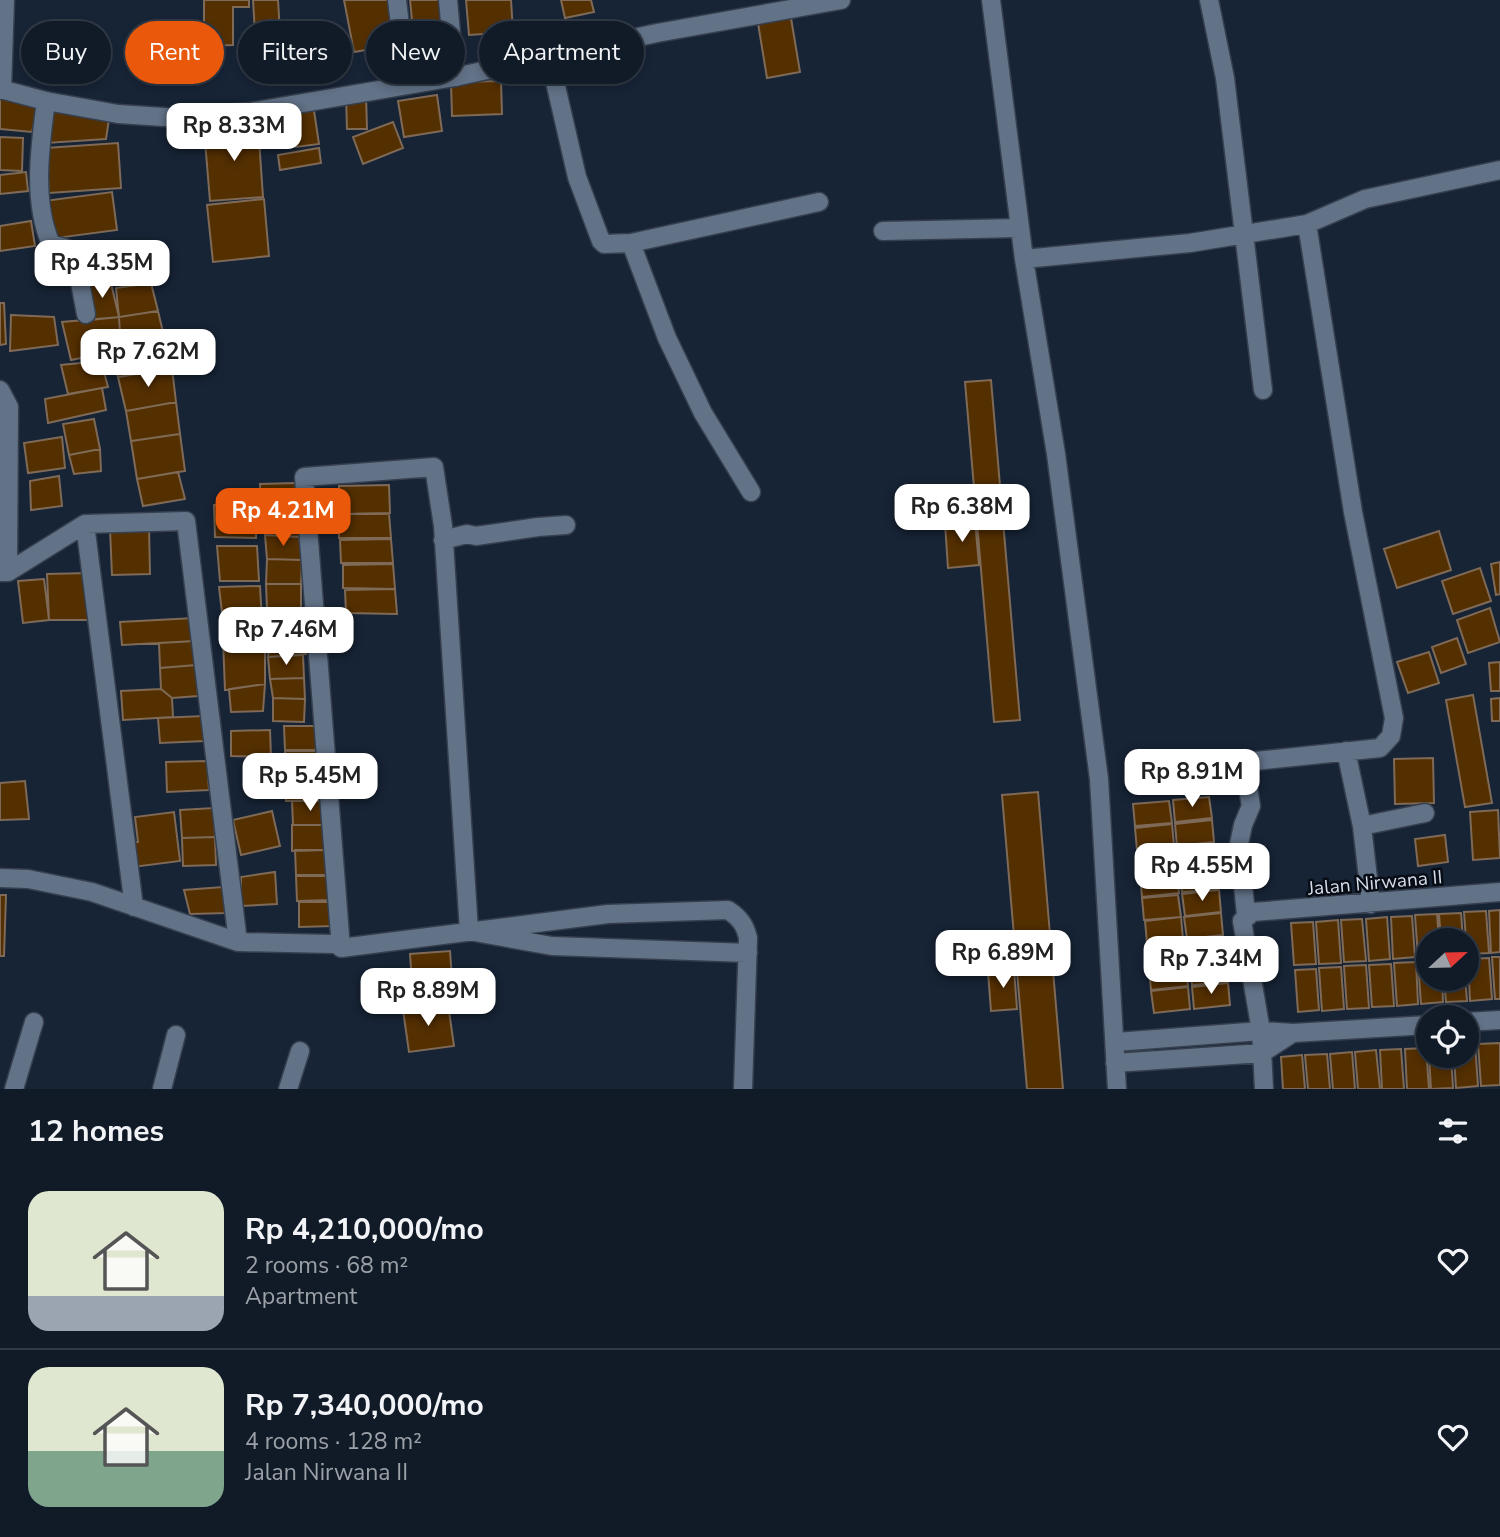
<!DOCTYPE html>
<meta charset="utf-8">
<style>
body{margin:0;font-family:"Nunito Sans",sans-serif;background:#1e2834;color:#f1f3f6;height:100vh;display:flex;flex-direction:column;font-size:26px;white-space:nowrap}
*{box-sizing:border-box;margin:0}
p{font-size:23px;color:#9ca1a8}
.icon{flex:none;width:38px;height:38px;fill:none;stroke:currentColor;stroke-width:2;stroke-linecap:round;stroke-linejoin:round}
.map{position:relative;height:1089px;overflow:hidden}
.drawer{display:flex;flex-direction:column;background:#111b28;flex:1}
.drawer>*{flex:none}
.top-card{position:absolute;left:21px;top:21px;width:700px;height:63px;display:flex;gap:14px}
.needle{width:46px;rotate:68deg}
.buttons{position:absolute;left:1416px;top:928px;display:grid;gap:14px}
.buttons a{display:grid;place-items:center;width:63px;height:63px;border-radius:50%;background:#111b28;box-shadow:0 4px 10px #0003,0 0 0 2px #303945;font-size:35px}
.price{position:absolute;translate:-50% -60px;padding:0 16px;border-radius:14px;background:#fff;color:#222;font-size:23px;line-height:46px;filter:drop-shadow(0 2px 4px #0008)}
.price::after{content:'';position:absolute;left:50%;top:42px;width:21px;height:16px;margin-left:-10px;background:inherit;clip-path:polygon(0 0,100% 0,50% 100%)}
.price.active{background:#ea580c;color:#fff}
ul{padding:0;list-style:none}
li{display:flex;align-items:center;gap:21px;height:175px;padding:0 28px}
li+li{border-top:2px solid #303945}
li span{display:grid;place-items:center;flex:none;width:196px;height:140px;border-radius:21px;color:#555}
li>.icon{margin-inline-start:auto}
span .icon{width:84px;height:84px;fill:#fffc;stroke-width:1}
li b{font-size:30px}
h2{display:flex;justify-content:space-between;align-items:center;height:84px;padding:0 28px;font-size:30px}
.pill{padding:0 24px;border-radius:32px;background:#111b28;box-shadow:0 4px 10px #0003,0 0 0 2px #303945;font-size:24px;line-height:63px}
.pill.active{background:#ea580c;color:#fff}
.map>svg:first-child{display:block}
.building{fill:#542f00;stroke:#7e6a56;stroke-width:2}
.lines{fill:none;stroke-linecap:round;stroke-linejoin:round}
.street-casing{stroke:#353f4e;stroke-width:21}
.secondary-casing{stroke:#353f4e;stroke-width:21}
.street{stroke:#627287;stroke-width:18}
.secondary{stroke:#627287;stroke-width:18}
.labels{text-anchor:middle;stroke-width:5;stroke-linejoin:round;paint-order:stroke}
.street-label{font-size:19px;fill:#d4dde9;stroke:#080d15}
</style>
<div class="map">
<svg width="1500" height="1089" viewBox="0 0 1500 1089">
<rect width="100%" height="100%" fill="#172436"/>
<path class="building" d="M 204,0 L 249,0 L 249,7 L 233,7 L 233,45 L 204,46 Z
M 253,0 L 278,0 L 282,65 L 257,66 Z
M 344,0 L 392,0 L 400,44 L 354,52 Z
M 410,0 L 445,0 L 449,38 L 414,41 Z
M 466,0 L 511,0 L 513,32 L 469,35 Z
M 561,0 L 591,0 L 594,12 L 565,18 Z
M 790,12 L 800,72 L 767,78 L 757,17 Z
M 501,81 L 502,114 L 452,116 L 451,82 Z
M 366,95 L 367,129 L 347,129 L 346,96 Z
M 437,95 L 442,131 L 404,137 L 398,101 Z
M 0,97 L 39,103 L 32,132 L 0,129 Z
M 313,104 L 319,144 L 296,147 L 290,107 Z
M 54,111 L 109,119 L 106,139 L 46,143 Z
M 393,122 L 403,148 L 363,164 L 353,137 Z
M 258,125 L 263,197 L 210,201 L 204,129 Z
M 0,137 L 23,138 L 22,171 L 0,170 Z
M 118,143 L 121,188 L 49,193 L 46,148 Z
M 319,148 L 321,163 L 280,170 L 278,155 Z
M 26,172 L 28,191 L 0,194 L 0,175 Z
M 112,192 L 117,230 L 49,239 L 44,201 Z
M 264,199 L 269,256 L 213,262 L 207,205 Z
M 31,221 L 35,246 L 0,251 L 0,226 Z
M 109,275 L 119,317 L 90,320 L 87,284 Z
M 151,283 L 158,311 L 119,317 L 116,288 Z
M 0,303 L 4,303 L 6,344 L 0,345 Z
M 158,311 L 166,345 L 121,350 L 119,317 Z
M 11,315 L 54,317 L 58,345 L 10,351 Z
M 119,317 L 121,350 L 71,360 L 62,322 Z
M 166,345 L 172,368 L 118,377 L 111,353 L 121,350 Z
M 101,361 L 108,387 L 68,394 L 61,365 Z
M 172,368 L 176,402 L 126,411 L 118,377 Z
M 991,380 L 1020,720 L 994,722 L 965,382 Z
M 102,388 L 106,410 L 48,423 L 45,399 Z
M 176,402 L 180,434 L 131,441 L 126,411 Z
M 94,419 L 100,449 L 69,455 L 63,424 Z
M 180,434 L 185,471 L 137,479 L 131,441 Z
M 62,437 L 65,468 L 28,473 L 24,443 Z
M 100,449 L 101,471 L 74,474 L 69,455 Z
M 178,472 L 185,499 L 143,506 L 137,479 Z
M 59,476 L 62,506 L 31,510 L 30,481 Z
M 295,483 L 297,513 L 261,511 L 260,484 Z
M 389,485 L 390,513 L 339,514 L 339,486 Z
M 256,490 L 256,538 L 215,537 L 214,505 L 241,506 L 242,491 Z
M 261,511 L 297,513 L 299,537 L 265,535 Z
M 339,514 L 389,514 L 391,538 L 339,538 Z
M 975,521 L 979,565 L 948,568 L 945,523 Z
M 149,527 L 150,574 L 112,575 L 110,529 Z
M 1439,531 L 1451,570 L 1397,588 L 1384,549 Z
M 265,535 L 299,537 L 302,560 L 267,559 Z
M 391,539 L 393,563 L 341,563 L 340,540 Z
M 217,546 L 257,546 L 259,581 L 220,581 Z
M 267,559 L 302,560 L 301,584 L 266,584 Z
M 1500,562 L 1500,594 L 1496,595 L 1491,564 Z
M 393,564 L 395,589 L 343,588 L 343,565 Z
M 1480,568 L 1491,601 L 1453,614 L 1442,581 Z
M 90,573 L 91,620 L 49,620 L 47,574 Z
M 44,579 L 49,620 L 23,623 L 18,581 Z
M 266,584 L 301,584 L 301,608 L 267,609 Z
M 260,586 L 262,621 L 223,621 L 219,587 Z
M 395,589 L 397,614 L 346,613 L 345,590 Z
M 301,608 L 303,630 L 271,634 L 267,609 Z
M 1490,608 L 1500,642 L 1468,653 L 1457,620 Z
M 194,618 L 195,641 L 122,645 L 120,622 Z
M 303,630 L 306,654 L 268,657 L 271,634 Z
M 1457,638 L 1466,664 L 1441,673 L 1432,647 Z
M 265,639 L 265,684 L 225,690 L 223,640 Z
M 195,641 L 196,665 L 160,668 L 159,643 Z
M 1429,652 L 1439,683 L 1408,693 L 1397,662 Z
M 303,655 L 304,678 L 270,679 L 268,657 Z
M 1500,662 L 1500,691 L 1491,691 L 1489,663 Z
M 196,665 L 198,696 L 172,698 L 161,689 L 160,668 Z
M 304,678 L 305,699 L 273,698 L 270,679 Z
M 265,684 L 263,711 L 231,712 L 229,689 Z
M 161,689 L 172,698 L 173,717 L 123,720 L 121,691 Z
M 1473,695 L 1492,803 L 1465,807 L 1446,700 Z
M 273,698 L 305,699 L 304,722 L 273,721 Z
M 1500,698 L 1500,721 L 1492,721 L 1491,699 Z
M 204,716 L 205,741 L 160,743 L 158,718 Z
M 284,726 L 320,726 L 319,750 L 285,750 Z
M 270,730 L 271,757 L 231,756 L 231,731 Z
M 285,751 L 320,751 L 320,775 L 286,776 Z
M 1433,758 L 1434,803 L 1395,804 L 1394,759 Z
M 207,761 L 209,790 L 167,792 L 166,762 Z
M 321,776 L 321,800 L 286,801 L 287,777 Z
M 25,781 L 29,819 L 0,820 L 0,783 Z
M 1038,792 L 1063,1089 L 1027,1089 L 1002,795 Z
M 1209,797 L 1212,818 L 1175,822 L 1173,800 Z
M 292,801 L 328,801 L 327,825 L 293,825 Z
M 1169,801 L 1172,823 L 1135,826 L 1133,804 Z
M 214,808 L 215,837 L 182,838 L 180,810 Z
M 1498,810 L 1500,858 L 1473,860 L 1470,812 Z
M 272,811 L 280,846 L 241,855 L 233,820 Z
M 174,812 L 180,861 L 133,867 L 130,843 L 138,842 L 135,817 Z
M 1212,820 L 1214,842 L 1177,846 L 1175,824 Z
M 1172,824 L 1174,846 L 1137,850 L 1135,828 Z
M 292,825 L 327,825 L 327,850 L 292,851 Z
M 1445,835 L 1448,862 L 1418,866 L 1415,839 Z
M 215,837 L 216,865 L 183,866 L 182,838 Z
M 1214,843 L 1216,866 L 1180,869 L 1178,847 Z
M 1174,848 L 1176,870 L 1140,874 L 1138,851 Z
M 295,850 L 331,850 L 330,875 L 296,875 Z
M 1217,867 L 1219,889 L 1182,892 L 1180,870 Z
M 1176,871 L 1179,893 L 1142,897 L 1140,874 Z
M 275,872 L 277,904 L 241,906 L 241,877 Z
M 296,876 L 331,876 L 331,900 L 297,901 Z
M 223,887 L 227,913 L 190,914 L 184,890 Z
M 1219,890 L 1221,912 L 1185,916 L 1182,894 Z
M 0,895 L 6,895 L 4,956 L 0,956 Z
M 1178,895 L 1181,917 L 1144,920 L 1142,898 Z
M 299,902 L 334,902 L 333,926 L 299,927 Z
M 1500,910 L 1500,952 L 1491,953 L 1489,911 Z
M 1486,911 L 1489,953 L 1467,954 L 1464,912 Z
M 1221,913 L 1223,935 L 1187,939 L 1184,917 Z
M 1461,913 L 1463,940 L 1441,940 L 1439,914 Z
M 1437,914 L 1439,940 L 1428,940 L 1428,957 L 1418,957 L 1415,915 Z
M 1412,916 L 1415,957 L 1393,959 L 1391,917 Z
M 1181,917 L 1183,939 L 1147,943 L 1145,921 Z
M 1387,917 L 1390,959 L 1369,961 L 1366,919 Z
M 1362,919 L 1366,961 L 1344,962 L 1341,920 Z
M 1338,920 L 1341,963 L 1319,964 L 1316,922 Z
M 1313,922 L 1316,964 L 1294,965 L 1291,923 Z
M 1223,937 L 1226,959 L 1189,962 L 1187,940 Z
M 1183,941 L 1185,963 L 1149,966 L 1147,944 Z
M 450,951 L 453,994 L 413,997 L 410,954 Z
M 1492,957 L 1500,957 L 1500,999 L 1495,999 Z
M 1489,958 L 1492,999 L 1470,1001 L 1468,959 Z
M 1226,960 L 1228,982 L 1192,985 L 1190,963 Z
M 1428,961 L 1428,978 L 1442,978 L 1443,1002 L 1421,1004 L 1418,962 Z
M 1416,962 L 1418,1004 L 1397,1006 L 1394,963 Z
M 1186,964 L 1188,986 L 1151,990 L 1149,968 Z
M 1391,964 L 1394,1006 L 1372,1007 L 1369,965 Z
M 1366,965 L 1369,1008 L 1347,1009 L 1344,966 Z
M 1341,967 L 1344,1009 L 1322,1011 L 1319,968 Z
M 1014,969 L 1017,1009 L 991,1011 L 988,972 Z
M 1316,969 L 1319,1010 L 1298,1012 L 1295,970 Z
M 1444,978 L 1465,978 L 1467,1001 L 1446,1002 Z
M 1228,983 L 1230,1005 L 1194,1009 L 1192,987 Z
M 1188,987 L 1190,1009 L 1154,1013 L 1151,991 Z
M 448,1004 L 454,1046 L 409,1052 L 403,1010 Z
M 1500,1043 L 1500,1085 L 1481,1086 L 1478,1044 Z
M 1475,1044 L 1478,1086 L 1456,1088 L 1454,1055 L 1466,1055 L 1466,1045 Z
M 1426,1048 L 1429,1089 L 1407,1089 L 1405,1049 Z
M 1401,1049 L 1404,1089 L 1382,1089 L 1380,1050 Z
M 1376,1050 L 1380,1089 L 1358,1089 L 1355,1052 Z
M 1352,1052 L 1355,1089 L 1333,1089 L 1330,1054 Z
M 1327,1054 L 1330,1089 L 1308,1089 L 1305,1055 Z
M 1302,1055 L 1305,1089 L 1283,1089 L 1281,1057 Z
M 1429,1055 L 1451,1055 L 1453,1088 L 1431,1089 Z"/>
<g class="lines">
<defs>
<path id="street" d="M 397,0 L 407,84
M 448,0 L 455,77
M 991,0 L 1024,259 L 1056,454 L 1099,779 L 1117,1089
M 1209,0 L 1225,78 L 1263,390
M 549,56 L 577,177 L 601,241 L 604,244 L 631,243 L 667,338 L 703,413 L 751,492
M 2,90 L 5,0
M 46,101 C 40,146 32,201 51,244 L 68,249 L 75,256 L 86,314
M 883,231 L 1020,228
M 631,243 L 819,202
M 1024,259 L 1190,243 L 1307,224 L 1365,199 L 1500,170
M 0,390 L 9,407 L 8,572
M 85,524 L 134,907
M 443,540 L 467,534 L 476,536 L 538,527 L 566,525
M 0,572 L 8,572 L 85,524 L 186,521 L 238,942
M 1346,751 L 1362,826
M 0,878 L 28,879 L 92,892 L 238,942 L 332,944
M 1371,904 L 1362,826 L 1425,813
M 1246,915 L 1239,844 L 1243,825 L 1251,806 L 1245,769 L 1246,762 L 1380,748 L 1391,736 L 1394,718 L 1353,512 L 1307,224
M 1466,1022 L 1500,1020
M 1116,1042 L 1261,1031 L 1293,1033 L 1428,1025
M 1115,1063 L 1262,1053 L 1293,1033
M 14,1089 L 34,1022
M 162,1089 L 176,1035
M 288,1089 L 300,1051
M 743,1089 L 748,938 C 745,925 740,918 728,910 L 608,914 L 341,948 L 304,477 L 434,467 L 443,526 L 469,931 L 552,946 L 748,953
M 1264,1089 L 1261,1031 L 1242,921 L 1253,912 L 1500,892"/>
<path id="secondary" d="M 0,89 L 46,101 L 118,114 L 179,118 L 250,112 L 455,77 L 657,33 L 841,0"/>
</defs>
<use href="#street" class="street-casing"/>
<use href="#secondary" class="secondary-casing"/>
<use href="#street" class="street"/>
<use href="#secondary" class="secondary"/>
</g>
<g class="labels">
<g class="street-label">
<text transform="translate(1375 882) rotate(-5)" y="7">Jalan Nirwana II</text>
</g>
</g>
</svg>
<div class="buttons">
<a><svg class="needle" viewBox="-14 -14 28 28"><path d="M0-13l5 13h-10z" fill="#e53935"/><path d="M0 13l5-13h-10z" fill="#9ca1a8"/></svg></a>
<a><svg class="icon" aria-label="locate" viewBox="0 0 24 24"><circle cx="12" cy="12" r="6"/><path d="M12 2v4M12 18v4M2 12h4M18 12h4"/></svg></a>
</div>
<b class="price" style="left:234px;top:163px">Rp 8.33M</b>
<b class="price" style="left:102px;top:300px">Rp 4.35M</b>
<b class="price" style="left:148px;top:389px">Rp 7.62M</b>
<b class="price" style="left:962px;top:544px">Rp 6.38M</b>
<b class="price active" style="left:283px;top:548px">Rp 4.21M</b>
<b class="price" style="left:286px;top:667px">Rp 7.46M</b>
<b class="price" style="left:1192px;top:809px">Rp 8.91M</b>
<b class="price" style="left:310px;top:813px">Rp 5.45M</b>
<b class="price" style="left:1202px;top:903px">Rp 4.55M</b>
<b class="price" style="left:1003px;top:990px">Rp 6.89M</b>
<b class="price" style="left:1211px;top:996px">Rp 7.34M</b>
<b class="price" style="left:428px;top:1028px">Rp 8.89M</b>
<div class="top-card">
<a class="pill">Buy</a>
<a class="pill active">Rent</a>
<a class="pill">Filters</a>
<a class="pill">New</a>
<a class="pill">Apartment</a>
</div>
</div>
<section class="drawer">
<h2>12 homes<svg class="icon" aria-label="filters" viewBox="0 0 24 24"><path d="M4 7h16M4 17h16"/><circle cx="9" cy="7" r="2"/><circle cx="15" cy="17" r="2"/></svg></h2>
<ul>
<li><span style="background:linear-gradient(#dfe7d0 75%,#9aa5b1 0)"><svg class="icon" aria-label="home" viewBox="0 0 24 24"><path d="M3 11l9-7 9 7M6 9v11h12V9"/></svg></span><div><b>Rp 4,210,000/mo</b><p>2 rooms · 68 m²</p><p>Apartment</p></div><svg class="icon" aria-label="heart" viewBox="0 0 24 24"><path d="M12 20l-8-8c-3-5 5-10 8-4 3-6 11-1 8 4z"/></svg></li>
<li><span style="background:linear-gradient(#dfe7d0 60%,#7fa58c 0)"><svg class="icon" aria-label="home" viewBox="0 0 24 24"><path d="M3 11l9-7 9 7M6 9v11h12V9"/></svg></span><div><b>Rp 7,340,000/mo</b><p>4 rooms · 128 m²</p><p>Jalan Nirwana II</p></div><svg class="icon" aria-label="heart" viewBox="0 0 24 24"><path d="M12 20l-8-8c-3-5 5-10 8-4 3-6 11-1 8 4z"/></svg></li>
</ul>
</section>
